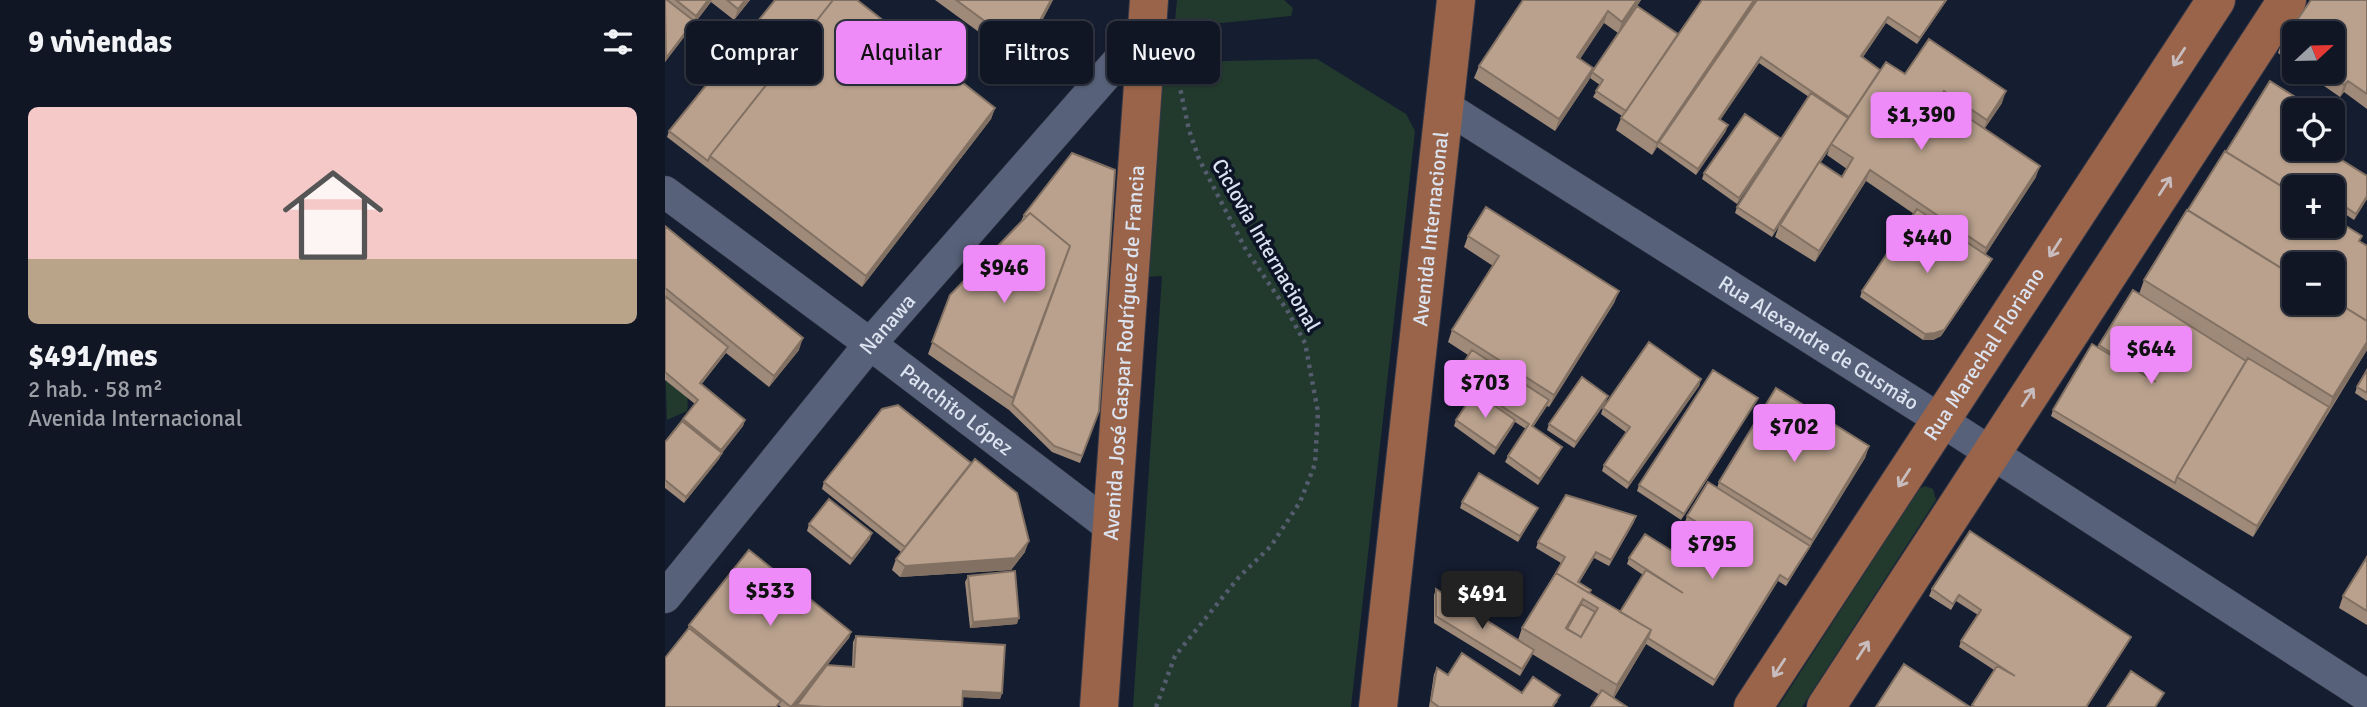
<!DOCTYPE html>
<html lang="es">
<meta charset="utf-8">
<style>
body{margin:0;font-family:Signika,sans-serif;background:#191f2c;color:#f1f3f6;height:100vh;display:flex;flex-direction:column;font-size:26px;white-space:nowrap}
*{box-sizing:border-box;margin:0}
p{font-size:23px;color:#9c9fa6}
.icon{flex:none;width:38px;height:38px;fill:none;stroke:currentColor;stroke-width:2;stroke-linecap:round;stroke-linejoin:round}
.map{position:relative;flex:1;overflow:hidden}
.side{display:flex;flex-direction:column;background:#101624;width:665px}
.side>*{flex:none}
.hud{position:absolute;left:21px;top:21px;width:665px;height:63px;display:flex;gap:14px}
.needle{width:46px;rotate:68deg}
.tools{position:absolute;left:1617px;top:21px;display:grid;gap:14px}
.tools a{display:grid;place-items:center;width:63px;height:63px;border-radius:10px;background:#101624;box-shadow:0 2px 5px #0004,0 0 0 2px #303541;font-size:35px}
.price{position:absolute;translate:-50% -60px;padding:0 16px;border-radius:7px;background:#ee8bf8;color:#111;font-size:23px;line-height:46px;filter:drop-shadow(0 2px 4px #0008)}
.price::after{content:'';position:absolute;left:50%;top:42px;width:21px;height:16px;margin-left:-10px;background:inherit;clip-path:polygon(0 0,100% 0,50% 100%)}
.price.active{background:#222;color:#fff}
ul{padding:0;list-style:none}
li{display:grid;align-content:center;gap:14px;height:371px;padding:0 28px}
li span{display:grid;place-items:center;height:217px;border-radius:10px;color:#555}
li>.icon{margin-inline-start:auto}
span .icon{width:126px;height:126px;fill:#fffc;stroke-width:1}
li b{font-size:30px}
h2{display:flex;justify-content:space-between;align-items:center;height:84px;padding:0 28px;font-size:30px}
.tag{padding:0 24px;border-radius:10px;background:#101624;box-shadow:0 2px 5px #0004,0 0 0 2px #303541;font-size:24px;line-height:63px}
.tag.active{background:#ee8bf8;color:#111}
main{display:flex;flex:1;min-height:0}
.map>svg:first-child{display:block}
.green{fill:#223a2d}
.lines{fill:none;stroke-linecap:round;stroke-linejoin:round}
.minor-casing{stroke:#333748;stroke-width:33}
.major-casing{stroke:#333748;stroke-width:40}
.path{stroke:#545c6d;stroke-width:4.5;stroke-dasharray:3.5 5;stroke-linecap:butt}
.minor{stroke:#576179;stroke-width:32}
.major{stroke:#996449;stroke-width:38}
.wall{fill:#9f8a79;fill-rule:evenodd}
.shaded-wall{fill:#827163}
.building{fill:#b9a18d;stroke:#827163;stroke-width:2;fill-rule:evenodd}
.oneway{stroke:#c8bdbe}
.labels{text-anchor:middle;stroke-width:7;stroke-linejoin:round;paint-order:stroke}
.street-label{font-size:21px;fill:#dce3f0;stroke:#0c1426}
</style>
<main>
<section class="side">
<h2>9 viviendas<svg class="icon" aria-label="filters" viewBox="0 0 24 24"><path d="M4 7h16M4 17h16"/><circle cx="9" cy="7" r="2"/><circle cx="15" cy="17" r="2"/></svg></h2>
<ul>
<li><span style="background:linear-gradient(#f6c9c9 70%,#b9a48a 0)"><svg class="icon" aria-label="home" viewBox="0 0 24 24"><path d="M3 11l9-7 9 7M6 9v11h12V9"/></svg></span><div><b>$491/mes</b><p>2 hab. · 58 m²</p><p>Avenida Internacional</p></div></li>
</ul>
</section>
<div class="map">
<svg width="1702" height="707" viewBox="0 0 1702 707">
<rect width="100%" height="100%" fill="#151d30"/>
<path class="green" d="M 512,0 L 619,0 L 628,8 L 626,16 L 516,27 L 510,21 Z
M 652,59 L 741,114 L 750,131 L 686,707 L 468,707 L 497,276 L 480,277 L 479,71 L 507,60 L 540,63 L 542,68 L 558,61 Z
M 0,364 C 14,378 26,390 22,411 L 2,420 Z
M 1260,486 L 1268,489 L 1271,500 L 1137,707 L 1113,707 L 1254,489 Z"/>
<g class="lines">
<defs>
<g id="minor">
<path id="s1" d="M 781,107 L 1277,421 L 1702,696"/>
<path id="s2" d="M 0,192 L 205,344 L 447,528"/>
<path id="s3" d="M 0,597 L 205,344 L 483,27"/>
</g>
<g id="major">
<path id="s4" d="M 434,707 L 484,0"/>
<path id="s5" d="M 713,707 L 791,0"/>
<path id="s6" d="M 1088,707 L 1551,0"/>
<path d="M 1161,707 L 1622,0"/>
</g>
</defs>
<use href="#minor" class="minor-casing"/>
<use href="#major" class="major-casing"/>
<path class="path" d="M 491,707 L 510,656 L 574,577 L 606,546 L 635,502 L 650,464 L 653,412 L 640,343 L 622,310 L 581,250 L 534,159 L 524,130 L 515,88"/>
<use href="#minor" class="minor"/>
<use href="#major" class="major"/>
</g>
<path class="wall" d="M 0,0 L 85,0 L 69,20 L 46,2 L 0,62 Z
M 270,0 L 388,0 L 355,62 Z
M 858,0 L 976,0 L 972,6 L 1013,34 L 1037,0 L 1282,0 L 1252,44 L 1221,23 L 1198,57 L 1215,70 L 1240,74 L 1337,103 L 1320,128 L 1371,177 L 1320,255 L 1324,265 L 1276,336 L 1268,340 L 1258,340 L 1195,297 L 1197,291 L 1249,214 L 1201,181 L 1150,262 L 1110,237 L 1114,226 L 1107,237 L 1070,213 L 1072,207 L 1110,148 L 1072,204 L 1037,179 L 1039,173 L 1115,138 L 1113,143 L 1144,97 L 1094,63 L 1055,120 L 1061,131 L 1031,175 L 992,147 L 987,155 L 951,130 L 957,116 L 928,97 L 935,85 L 925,78 L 927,72 L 953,33 L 939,23 L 915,59 L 928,68 L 924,80 L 890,131 L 809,78 L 814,66 ZM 1164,150 L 1162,155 L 1182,169 L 1177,177 L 1155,163 Z
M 1646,0 L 1702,0 L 1702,109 L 1679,92 L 1675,97 L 1639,72 L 1668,72 L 1668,33 L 1629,33 L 1629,65 L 1613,53 L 1617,42 Z
M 330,108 L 326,119 L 197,287 L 2,137 L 4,131 Z
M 1629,110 L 1629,149 L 1702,199 L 1689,220 L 1668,206 L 1668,187 L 1629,187 L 1629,226 L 1695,242 L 1702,350 L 1588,537 L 1386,416 L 1388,410 L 1434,345 L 1474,294 L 1479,280 L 1561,152 Z
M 407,153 L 434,411 L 415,463 L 387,452 L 344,410 L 401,256 L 344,410 L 263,354 L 285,295 L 356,221 L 359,215 Z
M 0,226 L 134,350 L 104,387 L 61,353 L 36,385 L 80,420 L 78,426 L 57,453 L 54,459 L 19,503 L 0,488 L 0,442 L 30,404 L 0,380 Z
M 803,236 L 954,291 L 949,303 L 884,407 L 882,406 L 868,427 L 894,453 L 873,485 L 840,462 L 843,456 L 861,429 L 850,422 L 829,455 L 789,426 L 791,420 L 808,395 L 788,382 L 790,376 L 803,355 L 783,342 L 787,330 L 828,266 L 799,247 Z
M 1702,370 L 1702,401 L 1690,393 L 1692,387 Z
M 1036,379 L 1034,386 L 962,489 L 937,471 L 939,465 L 962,433 L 936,414 L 938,408 Z
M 941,402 L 909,448 L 882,430 L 884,424 Z
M 1090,404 L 1016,520 L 972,491 L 974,485 Z
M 1204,446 L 1200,458 L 1121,586 L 1113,581 L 1048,686 L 981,644 L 949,698 L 935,695 L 867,654 L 855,676 L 769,623 L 769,595 L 771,589 L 853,640 L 857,628 L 896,563 L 871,548 L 873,542 L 969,522 L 944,566 L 929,558 L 914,583 L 925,593 L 955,612 L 978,575 L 962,564 L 964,558 L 1025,562 L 1041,536 L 1020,522 L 1022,516 L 1052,488 L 1054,482 Z
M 306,463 L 360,552 L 346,570 L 235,577 L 227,570 L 231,559 L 236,552 L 157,489 L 159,482 Z
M 797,502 L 873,508 L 870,514 L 853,542 L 795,508 Z
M 144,524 L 205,539 L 185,565 L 142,531 Z
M 1305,531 L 1463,643 L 1422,707 L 1306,707 L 1329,670 L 1294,647 L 1296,641 L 1313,615 L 1291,601 L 1286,610 L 1264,596 L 1267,589 Z
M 1702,557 L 1702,625 L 1674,608 L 1678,596 Z
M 303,576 L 352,624 L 305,628 L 300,582 Z
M 24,625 L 186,632 L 184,638 L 130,705 L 132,705 L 187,667 L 188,642 L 191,636 L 337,693 L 335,699 L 298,697 L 297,707 L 116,707 L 23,628 Z
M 772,668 L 783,675 L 893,701 L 888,707 L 764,707 L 769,674 Z"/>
<path class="shaded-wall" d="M 43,0 L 47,0 L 0,62 L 1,58 L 29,21 L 31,16 Z
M 80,0 L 85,0 L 69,20 L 73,9 Z
M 386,0 L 388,0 L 355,62 L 359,50 Z
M 972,0 L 976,0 L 953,33 L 957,22 Z
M 1089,0 L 1093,0 L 994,142 L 992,147 L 987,155 L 992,143 Z
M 1281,0 L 1282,0 L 1252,44 L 1255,38 Z
M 943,11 L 939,23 L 908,69 L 912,57 Z
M 1223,17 L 1221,23 L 1194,63 L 1196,56 Z
M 1096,57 L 1094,63 L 1052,125 L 1054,119 Z
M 928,68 L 924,80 L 890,131 L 894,119 Z
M 1683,81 L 1679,92 L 1675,97 L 1679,85 Z
M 1341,91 L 1337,103 L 1318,131 L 1322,120 Z
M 330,108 L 326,119 L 197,287 L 201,276 Z
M 1183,118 L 1166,144 L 1164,150 L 1107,237 L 1109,231 Z
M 1063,125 L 1061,131 L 1031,175 L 1033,169 Z
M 1115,138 L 1113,144 L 1072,204 L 1074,198 Z
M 1375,166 L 1371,177 L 1317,260 L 1321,248 Z
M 1205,170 L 1201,181 L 1150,262 L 1154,251 Z
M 1702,196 L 1702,199 L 1689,220 L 1691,214 Z
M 1327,259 L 1324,265 L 1276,336 L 1268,340 L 1258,340 L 1260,334 Z
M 954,291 L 949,303 L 884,407 L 889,395 Z
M 138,338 L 134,350 L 104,387 L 109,376 Z
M 1702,342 L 1702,350 L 1660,417 L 1668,397 Z
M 63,347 L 61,353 L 32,389 L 35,383 Z
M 1036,379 L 1034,386 L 962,489 L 964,483 Z
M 943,396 L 941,402 L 909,448 L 911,442 Z
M 1093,398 L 1090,404 L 1016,520 L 1019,514 Z
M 884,400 L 882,406 L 865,432 L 867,426 Z
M 1664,407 L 1660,419 L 1588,537 L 1592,526 Z
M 80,420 L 78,426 L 57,453 L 54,459 L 19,503 L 21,497 L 54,456 L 56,450 Z
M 850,420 L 848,426 L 829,455 L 831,448 Z
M 1204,446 L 1200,458 L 1121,586 L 1123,580 L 1145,546 L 1147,540 Z
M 897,447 L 894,453 L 873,485 L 875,479 Z
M 873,508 L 870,514 L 853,542 L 855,536 Z
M 971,516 L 969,522 L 944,566 L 946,560 Z
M 207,533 L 205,539 L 185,565 L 187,559 Z
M 364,541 L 360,552 L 346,570 L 235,577 L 240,566 Z
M 931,552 L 929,558 L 911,588 L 913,582 Z
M 1115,575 L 1113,581 L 1048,686 L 1050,680 Z
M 354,618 L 352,624 L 305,628 L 308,622 Z
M 986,630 L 980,646 L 946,702 L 952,685 Z
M 186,632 L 184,638 L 129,707 L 126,707 Z
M 1466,637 L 1463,643 L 1422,707 L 1421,707 Z
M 869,650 L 867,656 L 855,676 L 857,669 Z
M 298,691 L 337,693 L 335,699 L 296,697 Z"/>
<path class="building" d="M 0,0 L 2,0 L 29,21 L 1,58 Z
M 11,0 L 43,0 L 31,16 Z
M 62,0 L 80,0 L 73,9 Z
M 110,0 L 168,0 L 45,156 L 43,161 L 4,131 Z
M 168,0 L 192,0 L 330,108 L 201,276 L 45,156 Z
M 291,0 L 386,0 L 359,50 Z
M 858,0 L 972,0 L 957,22 L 943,11 L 912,57 L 928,68 L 894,119 L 814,66 Z
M 1037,0 L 1089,0 L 992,143 L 956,118 Z
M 1092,0 L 1281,0 L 1255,38 L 1223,17 L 1196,56 L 1215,70 L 1184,117 L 1096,57 L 1054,119 L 1063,125 L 1033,169 L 994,142 Z
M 1646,0 L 1702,0 L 1702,94 L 1683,81 L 1679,85 L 1660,72 L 1668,72 L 1668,33 L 1629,33 L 1629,50 L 1617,42 Z
M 972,6 L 1013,34 L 961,111 L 931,91 L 938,80 L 927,72 Z
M 1264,39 L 1341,91 L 1322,120 L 1279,91 L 1274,98 L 1375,166 L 1321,248 L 1205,170 L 1154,251 L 1115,225 L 1154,162 L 1177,177 L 1188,158 L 1166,144 L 1221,62 L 1240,74 Z
M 1605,81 L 1649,109 L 1629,110 L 1629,149 L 1659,149 L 1702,176 L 1702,196 L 1691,214 L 1670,200 L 1668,203 L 1668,187 L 1629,187 L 1629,194 L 1561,152 Z
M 1146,93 L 1183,118 L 1109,231 L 1072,207 Z
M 1080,114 L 1115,138 L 1074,198 L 1039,173 Z
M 1560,151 L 1629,194 L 1628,200 L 1629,201 L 1629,226 L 1668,226 L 1668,218 L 1697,236 L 1694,241 L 1702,246 L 1702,321 L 1668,300 L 1668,264 L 1629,264 L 1629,276 L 1523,210 Z
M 407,153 L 450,170 L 434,411 L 417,456 L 389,446 L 347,404 L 405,246 L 365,213 L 361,217 L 359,215 Z
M 821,207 L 954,291 L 889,395 L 787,330 L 834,256 L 803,236 Z
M 1252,209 L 1327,259 L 1279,330 L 1270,333 L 1260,334 L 1197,291 Z
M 1522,210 L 1629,276 L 1629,303 L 1668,303 L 1668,300 L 1702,321 L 1702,342 L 1668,397 L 1479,280 Z
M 365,213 L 405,246 L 348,398 L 267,342 L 285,295 Z
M 0,226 L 138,338 L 109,376 L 0,288 Z
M 1468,290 L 1581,361 L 1512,477 L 1510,483 L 1388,410 L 1427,344 L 1491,382 L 1434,345 Z
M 0,296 L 63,347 L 35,383 L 80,420 L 56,450 L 18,419 L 33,400 L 0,372 Z
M 984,342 L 1036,379 L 964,483 L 939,465 L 965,427 L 938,408 Z
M 807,350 L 884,400 L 867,426 L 897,447 L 875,479 L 843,456 L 864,424 L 790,376 Z
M 1583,358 L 1664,407 L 1592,526 L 1512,477 Z
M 1048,370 L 1093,398 L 1019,514 L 974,485 Z
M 1702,370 L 1702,393 L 1692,387 Z
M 917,377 L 943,396 L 911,442 L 884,424 Z
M 1111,388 L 1204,446 L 1147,540 L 1054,482 Z
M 810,392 L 850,420 L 831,448 L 791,420 Z
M 233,405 L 306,463 L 240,547 L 159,482 L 217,409 Z
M 17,421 L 57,453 L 21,497 L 0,480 L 0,442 Z
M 310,459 L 352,493 L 364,541 L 350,558 L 240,566 L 231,559 Z
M 814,473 L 873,508 L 855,536 L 797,502 Z
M 1043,482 L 1145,546 L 1123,580 L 1115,575 L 1050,680 L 983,638 L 986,630 L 955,612 L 981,570 L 1018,593 L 964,558 L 980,534 L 1025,562 L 1044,530 L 1022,516 Z
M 901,495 L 971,516 L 946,560 L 931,552 L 913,582 L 926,590 L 924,593 L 891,573 L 900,557 L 873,542 Z
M 164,499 L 207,533 L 187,559 L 144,524 Z
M 1305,531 L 1466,637 L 1421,707 L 1310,707 L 1307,705 L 1332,666 L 1350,676 L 1296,641 L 1316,610 L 1294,595 L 1288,604 L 1267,589 Z
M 84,550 L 186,632 L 126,707 L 24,625 Z
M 1702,557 L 1702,611 L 1678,596 Z
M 350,571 L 354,618 L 308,622 L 303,576 Z
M 891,573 L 986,630 L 952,685 L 857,628 ZM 918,599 L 933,608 L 916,637 L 901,628 Z
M 771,589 L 869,650 L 857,669 L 771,616 Z
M 916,604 L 930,612 L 916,637 L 902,629 Z
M 24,628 L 116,701 L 111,707 L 0,707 L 0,658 Z
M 191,636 L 340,645 L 337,693 L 298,691 L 297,707 L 159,707 L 132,705 L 162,665 L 189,667 Z
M 797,653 L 857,693 L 868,677 L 895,695 L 887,707 L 774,707 L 766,701 L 772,668 L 783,675 Z
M 1239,664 L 1305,707 L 1211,707 Z
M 1466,671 L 1499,693 L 1490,707 L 1442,707 Z
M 937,690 L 962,707 L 926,707 Z
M 130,705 L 159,707 L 129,707 Z"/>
<defs><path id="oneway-shaft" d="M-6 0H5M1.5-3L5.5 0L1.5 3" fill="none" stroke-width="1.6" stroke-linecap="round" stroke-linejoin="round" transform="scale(1.75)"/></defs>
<g class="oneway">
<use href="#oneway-shaft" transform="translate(1514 57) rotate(123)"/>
<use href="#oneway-shaft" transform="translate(1500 186) rotate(-57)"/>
<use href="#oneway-shaft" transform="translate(1390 248) rotate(123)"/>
<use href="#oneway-shaft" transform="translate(1363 397) rotate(-57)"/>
<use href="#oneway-shaft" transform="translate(1239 478) rotate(123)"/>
<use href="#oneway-shaft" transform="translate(1198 650) rotate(-57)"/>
<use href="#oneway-shaft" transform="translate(1114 668) rotate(123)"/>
</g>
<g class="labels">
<g class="street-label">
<text dy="7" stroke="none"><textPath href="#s5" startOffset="481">Avenida Internacional</textPath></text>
<text transform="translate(601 245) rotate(60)" y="7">Ciclovia Internacional</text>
<text dy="7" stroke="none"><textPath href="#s3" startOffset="352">Nanawa</textPath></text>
<text dy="7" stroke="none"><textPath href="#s1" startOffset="441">Rua Alexandre de Gusmão</textPath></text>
<text dy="7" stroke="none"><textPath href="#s4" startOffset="355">Avenida José Gaspar Rodríguez de Francia</textPath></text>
<text dy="7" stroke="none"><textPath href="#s6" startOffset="422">Rua Marechal Floriano</textPath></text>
<text dy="7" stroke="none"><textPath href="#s2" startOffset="364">Panchito López</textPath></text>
</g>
</g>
</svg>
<div class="tools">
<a><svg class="needle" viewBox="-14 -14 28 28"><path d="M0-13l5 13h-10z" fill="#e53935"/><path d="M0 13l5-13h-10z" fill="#9c9fa6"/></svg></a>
<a><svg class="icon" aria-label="locate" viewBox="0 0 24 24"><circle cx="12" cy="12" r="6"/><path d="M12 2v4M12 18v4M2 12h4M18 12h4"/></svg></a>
<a>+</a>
<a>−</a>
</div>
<b class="price" style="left:1256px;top:152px">$1,390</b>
<b class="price" style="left:1262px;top:275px">$440</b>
<b class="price" style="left:339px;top:305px">$946</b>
<b class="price" style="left:1486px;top:386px">$644</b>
<b class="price" style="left:820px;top:420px">$703</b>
<b class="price" style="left:1129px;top:464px">$702</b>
<b class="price" style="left:1047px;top:581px">$795</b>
<b class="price" style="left:105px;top:628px">$533</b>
<b class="price active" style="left:817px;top:631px">$491</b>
<div class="hud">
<a class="tag">Comprar</a>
<a class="tag active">Alquilar</a>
<a class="tag">Filtros</a>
<a class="tag">Nuevo</a>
</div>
</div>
</main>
